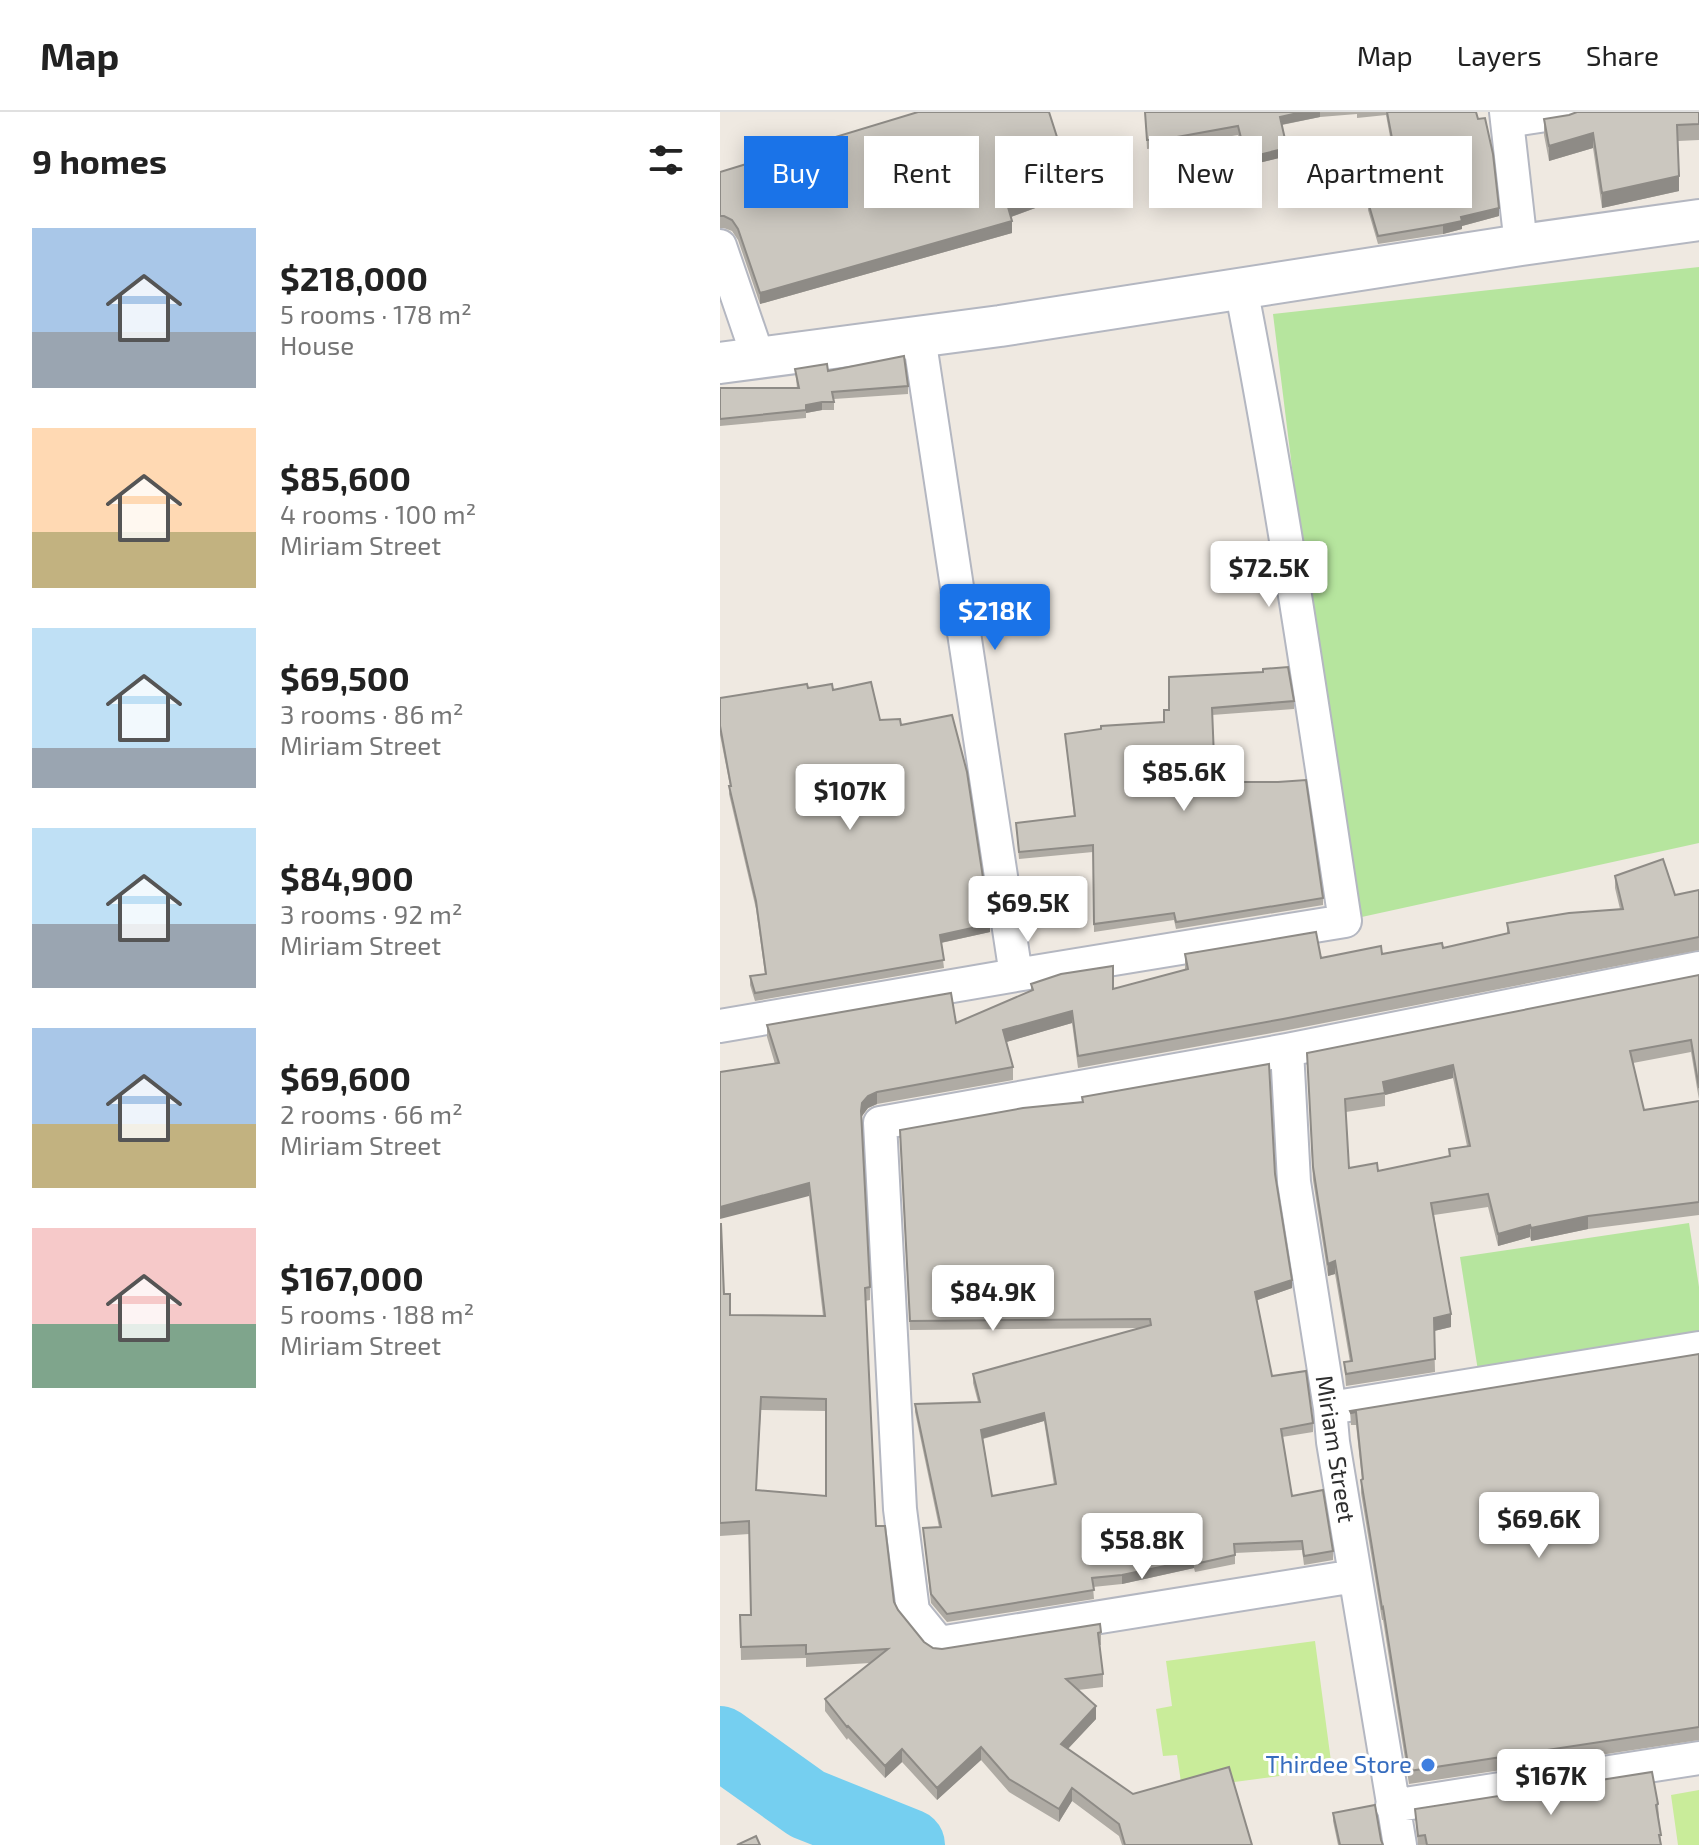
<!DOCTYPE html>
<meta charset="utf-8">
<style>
body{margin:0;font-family:"Exo 2",sans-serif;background:#f2f2f2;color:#222;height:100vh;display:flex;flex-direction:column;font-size:30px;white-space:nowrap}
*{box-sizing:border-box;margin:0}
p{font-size:26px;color:#767676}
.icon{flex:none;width:44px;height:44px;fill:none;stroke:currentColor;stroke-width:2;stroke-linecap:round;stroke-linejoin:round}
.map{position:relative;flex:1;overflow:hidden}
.drawer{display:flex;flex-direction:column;background:#fff;width:720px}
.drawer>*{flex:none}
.banner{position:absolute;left:24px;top:24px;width:760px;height:72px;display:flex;gap:16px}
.price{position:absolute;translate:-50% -68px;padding:0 18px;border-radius:8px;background:#fff;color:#222;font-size:26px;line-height:52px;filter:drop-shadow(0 2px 4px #0008)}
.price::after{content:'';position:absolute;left:50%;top:48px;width:24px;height:18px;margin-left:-12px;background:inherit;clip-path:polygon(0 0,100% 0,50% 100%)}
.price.current{background:#1a73e8;color:#fff}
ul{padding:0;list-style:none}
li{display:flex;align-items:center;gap:24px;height:200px;padding:0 32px}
li span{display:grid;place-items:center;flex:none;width:224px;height:160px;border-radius:0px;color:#555}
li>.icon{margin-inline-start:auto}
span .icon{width:96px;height:96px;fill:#fffc;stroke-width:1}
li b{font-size:34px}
h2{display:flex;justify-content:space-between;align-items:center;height:96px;padding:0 32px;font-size:34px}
.chip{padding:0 28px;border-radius:0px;background:#fff;box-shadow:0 4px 20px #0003;font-size:28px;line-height:72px}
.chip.current{background:#1a73e8;color:#fff}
header{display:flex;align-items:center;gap:48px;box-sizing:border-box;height:112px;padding:0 40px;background:#fff;border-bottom:2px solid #e0e0e0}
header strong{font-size:38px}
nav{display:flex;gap:44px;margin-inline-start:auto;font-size:28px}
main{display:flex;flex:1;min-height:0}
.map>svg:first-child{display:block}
.green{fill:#b6e59e}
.pitch{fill:#c9ec9a}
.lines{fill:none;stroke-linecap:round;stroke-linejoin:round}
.river{stroke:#75cff0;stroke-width:72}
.minor-casing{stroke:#b4b7c1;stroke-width:36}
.tertiary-casing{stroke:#b4b7c1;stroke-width:44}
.minor{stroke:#fff;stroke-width:32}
.tertiary{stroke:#fff;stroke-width:40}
.wall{fill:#afaba4;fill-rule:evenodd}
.shaded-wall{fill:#8e8b86}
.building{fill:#cbc7bf;stroke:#8e8b86;stroke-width:2;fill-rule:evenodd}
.shop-dot{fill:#3f7fe0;stroke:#fff;stroke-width:3}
.labels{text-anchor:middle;stroke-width:6;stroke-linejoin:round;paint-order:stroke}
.street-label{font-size:24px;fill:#2e2e2e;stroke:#fff}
.shop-label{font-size:24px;fill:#366cbe;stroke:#fff;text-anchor:end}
</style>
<header>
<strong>Map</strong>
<nav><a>Map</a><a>Layers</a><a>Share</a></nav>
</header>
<main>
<section class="drawer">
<h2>9 homes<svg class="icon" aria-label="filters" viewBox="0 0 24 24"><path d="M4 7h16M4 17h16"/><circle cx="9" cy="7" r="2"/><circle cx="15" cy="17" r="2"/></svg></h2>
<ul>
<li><span style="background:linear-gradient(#a9c7e8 65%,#9aa5b1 0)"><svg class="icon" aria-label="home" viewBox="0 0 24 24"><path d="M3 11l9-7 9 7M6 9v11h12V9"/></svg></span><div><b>$218,000</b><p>5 rooms · 178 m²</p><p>House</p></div></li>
<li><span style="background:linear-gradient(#ffd9b3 65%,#c2b280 0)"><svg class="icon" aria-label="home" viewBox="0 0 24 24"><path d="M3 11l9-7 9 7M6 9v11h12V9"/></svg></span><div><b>$85,600</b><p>4 rooms · 100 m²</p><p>Miriam Street</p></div></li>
<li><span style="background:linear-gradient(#bfe0f5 75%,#9aa5b1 0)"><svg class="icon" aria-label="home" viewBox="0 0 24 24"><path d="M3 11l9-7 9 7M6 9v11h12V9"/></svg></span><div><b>$69,500</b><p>3 rooms · 86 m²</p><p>Miriam Street</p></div></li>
<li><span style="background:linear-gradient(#bfe0f5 60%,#9aa5b1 0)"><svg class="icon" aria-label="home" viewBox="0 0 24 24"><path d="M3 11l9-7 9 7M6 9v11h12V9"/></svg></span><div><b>$84,900</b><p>3 rooms · 92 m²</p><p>Miriam Street</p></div></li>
<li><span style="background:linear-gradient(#a9c7e8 60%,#c2b280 0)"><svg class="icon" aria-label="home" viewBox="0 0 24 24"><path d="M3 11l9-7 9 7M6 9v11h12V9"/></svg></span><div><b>$69,600</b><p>2 rooms · 66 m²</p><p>Miriam Street</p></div></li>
<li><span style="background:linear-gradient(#f6c9c9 60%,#7fa58c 0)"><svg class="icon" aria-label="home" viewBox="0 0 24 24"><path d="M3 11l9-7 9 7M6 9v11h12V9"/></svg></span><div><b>$167,000</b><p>5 rooms · 188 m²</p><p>Miriam Street</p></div></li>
</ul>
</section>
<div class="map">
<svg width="979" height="1733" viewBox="0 0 979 1733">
<rect width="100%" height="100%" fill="#efe9e1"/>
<path class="green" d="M 979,155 L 979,731 L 628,808 L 553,202 Z
M 969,1111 L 979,1175 L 979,1230 L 759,1265 L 740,1145 Z"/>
<path class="pitch" d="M 595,1529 L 612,1657 L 462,1677 L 457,1643 L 443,1644 L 436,1597 L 452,1594 L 446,1549 Z
M 979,1678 L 979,1733 L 958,1733 L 951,1683 Z"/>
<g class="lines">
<path class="river" d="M 0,1630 L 87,1692 L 189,1733"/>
<defs>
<path id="minor" d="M 786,0 L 801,133
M 787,9 L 846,0
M 0,134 L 38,245
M 199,225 L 296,863
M 0,914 L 296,863 L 625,809 C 593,598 562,386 521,176
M 567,938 L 574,1070 L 610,1296 L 613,1330 L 680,1733
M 610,1296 L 979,1236
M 635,1464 L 219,1531 L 193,1499 L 180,1397 L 160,1011 L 567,938 L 979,856
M 672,1694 L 979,1646"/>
<path id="tertiary" d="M 0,251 L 280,214 L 801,133 L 979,108"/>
</defs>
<use href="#minor" class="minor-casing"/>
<use href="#tertiary" class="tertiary-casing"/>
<use href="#minor" class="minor"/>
<use href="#tertiary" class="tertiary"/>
</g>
<path class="wall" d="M 425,0 L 756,0 L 779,104 L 742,114 L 742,117 L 723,122 L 658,132 L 648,98 L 648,90 L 681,84 L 666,3 L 637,6 L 637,2 L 600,5 L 562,13 L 567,44 L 526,54 L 518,23 L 446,35 L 427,37 Z
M 979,0 L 979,28 L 958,29 L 959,79 L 882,96 L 873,36 L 829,49 L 824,23 L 824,7 L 849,3 Z
M 0,60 L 352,72 L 352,84 L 318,89 L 318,95 L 291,105 L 292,121 L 40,192 L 18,128 L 12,119 L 4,116 L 0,116 Z
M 75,257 L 108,259 L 188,274 L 188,282 L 114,287 L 114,298 L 102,298 L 86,301 L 86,306 L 0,314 L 0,276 L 77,276 Z
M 88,576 L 113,578 L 160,608 L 181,613 L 270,820 L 221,831 L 224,856 L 35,889 L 30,873 L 30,864 L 45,862 L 36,797 L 9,682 L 10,674 L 0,623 L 0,586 Z
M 574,589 L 574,597 L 492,603 L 495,670 L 603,786 L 603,793 L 456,817 L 454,808 L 374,820 L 373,740 L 299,747 L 296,711 L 354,705 L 345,622 L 444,610 L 444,598 Z
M 895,764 L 955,783 L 979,778 L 979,838 L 563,919 L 358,956 L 352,911 L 286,930 L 293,955 L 293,968 L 157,992 L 148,996 L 142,1004 L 142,1009 L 150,1175 L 150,1188 L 145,1189 L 156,1414 L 174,1490 L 178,1498 L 204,1530 L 213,1536 L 222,1537 L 381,1520 L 381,1533 L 380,1533 L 383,1562 L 383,1575 L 358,1578 L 376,1607 L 348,1637 L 413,1682 L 532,1733 L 402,1733 L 399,1724 L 352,1689 L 339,1710 L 289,1680 L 261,1648 L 217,1688 L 182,1650 L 165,1666 L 128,1626 L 127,1628 L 105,1599 L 105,1587 L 150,1551 L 86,1555 L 86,1546 L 21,1548 L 20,1503 L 31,1503 L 29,1422 L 0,1424 L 0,1112 L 4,1182 L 10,1203 L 103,1204 L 89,1084 L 55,952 L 47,925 L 47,913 L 236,911 L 311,879 L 311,872 L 393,877 L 465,858 L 465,842 L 601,846 L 662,842 L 723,836 L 787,822 L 787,811 L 900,797 L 895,776 ZM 41,1298 L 106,1299 L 106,1384 L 36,1379 Z
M 979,863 L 979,988 L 971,940 L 913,951 L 924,998 L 979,989 L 979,1103 L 868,1117 L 811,1129 L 810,1125 L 778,1134 L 768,1095 L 714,1103 L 731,1215 L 714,1219 L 715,1260 L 626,1274 L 624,1250 L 630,1250 L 615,1162 L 608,1164 L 593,1068 L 587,941 ZM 733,966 L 747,1034 L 729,1037 L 729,1044 L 658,1059 L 629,1056 L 626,1000 L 665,994 L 665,983 Z
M 180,1027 L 555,1062 L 572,1176 L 537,1188 L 552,1264 L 593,1311 L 593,1320 L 562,1325 L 572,1384 L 613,1439 L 613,1448 L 584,1453 L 582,1438 L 515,1441 L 515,1452 L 475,1460 L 474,1456 L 402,1472 L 373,1475 L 374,1487 L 227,1510 L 211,1491 L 203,1416 L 219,1415 L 195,1300 L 195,1292 L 258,1290 L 253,1271 L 253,1262 L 422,1216 L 190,1218 ZM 324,1309 L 334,1373 L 272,1384 L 263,1327 Z
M 979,1242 L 979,1628 L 689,1672 L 663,1508 L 662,1508 L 641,1381 L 641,1368 L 642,1368 L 636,1313 L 631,1313 L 630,1299 Z
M 938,1692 L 941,1733 L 698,1733 L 695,1697 Z
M 613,1701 L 661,1728 L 663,1733 L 618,1733 L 613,1709 Z"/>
<path class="shaded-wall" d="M 582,0 L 600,0 L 600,5 L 560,13 L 560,5 Z
M 873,21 L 873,36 L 829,49 L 829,34 Z
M 567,36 L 567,44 L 526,54 L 526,46 Z
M 959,64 L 959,79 L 882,96 L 882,81 Z
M 318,84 L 318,95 L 288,106 L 288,95 Z
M 779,96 L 779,104 L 742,114 L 742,117 L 723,122 L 723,113 L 741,105 Z
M 292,109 L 292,121 L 40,192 L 40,181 Z
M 102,290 L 102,298 L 86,301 L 86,293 Z
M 270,812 L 270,820 L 220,831 L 220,823 Z
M 352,899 L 352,911 L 283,931 L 283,918 Z
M 733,953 L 733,966 L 665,983 L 663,970 Z
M 157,980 L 157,992 L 148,996 L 142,1004 L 141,1011 L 142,991 L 148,984 Z
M 89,1071 L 89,1084 L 0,1107 L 0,1095 Z
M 868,1104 L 868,1117 L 811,1129 L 811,1116 Z
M 810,1113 L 810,1125 L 778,1134 L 778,1122 Z
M 615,1149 L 615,1162 L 608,1164 L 608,1152 Z
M 572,1168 L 572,1176 L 535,1189 L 535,1180 Z
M 731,1202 L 731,1215 L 714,1219 L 714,1206 Z
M 324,1301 L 324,1309 L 261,1327 L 261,1318 Z
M 474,1448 L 474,1456 L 402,1472 L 402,1463 Z
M 376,1594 L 376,1607 L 341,1644 L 341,1632 Z
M 261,1635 L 261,1648 L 217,1688 L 217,1676 Z
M 182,1637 L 182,1650 L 165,1666 L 165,1654 Z
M 352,1676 L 352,1689 L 339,1710 L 339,1697 Z"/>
<path class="building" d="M 198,0 L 329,0 L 352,72 L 316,78 L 318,84 L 288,95 L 292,109 L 40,181 L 18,117 L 12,108 L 4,104 L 0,104 L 0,60 Z
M 425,0 L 582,0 L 560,5 L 567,36 L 526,46 L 518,14 L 446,27 L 427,28 Z
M 667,0 L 756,0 L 758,7 L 765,6 L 773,42 L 779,96 L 741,105 L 742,109 L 723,113 L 658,124 L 648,90 L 683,84 Z
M 857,0 L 979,0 L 979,12 L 957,13 L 959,64 L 882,81 L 873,21 L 829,34 L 824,7 L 849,3 Z
M 184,244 L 188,274 L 112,280 L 114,290 L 102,290 L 86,293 L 86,298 L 0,307 L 0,276 L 79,276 L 75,257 L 107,252 L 108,259 Z
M 568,555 L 574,589 L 492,596 L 495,670 L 558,670 L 586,668 L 603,786 L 456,810 L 454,801 L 374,812 L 373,733 L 299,740 L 296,711 L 355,704 L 345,622 L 381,617 L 381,614 L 444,610 L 444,598 L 449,598 L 449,565 L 543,560 L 543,557 Z
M 151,570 L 160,608 L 180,607 L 181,613 L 232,603 L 247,660 L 270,812 L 220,823 L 224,848 L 35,881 L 30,864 L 46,862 L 36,789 L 9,674 L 11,674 L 0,614 L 0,586 L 87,572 L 88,576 L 112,572 L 113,578 Z
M 943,747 L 955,783 L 979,778 L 979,825 L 563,907 L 358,944 L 352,899 L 283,918 L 293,955 L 157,980 L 148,984 L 142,991 L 141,999 L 150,1175 L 145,1176 L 156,1414 L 165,1414 L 174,1490 L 178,1498 L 204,1530 L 213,1536 L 222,1537 L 380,1512 L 381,1520 L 378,1521 L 383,1562 L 346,1567 L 376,1594 L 341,1632 L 413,1682 L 509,1655 L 532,1733 L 405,1733 L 399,1712 L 352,1676 L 339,1697 L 289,1667 L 261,1635 L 217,1676 L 182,1637 L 165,1654 L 128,1614 L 127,1615 L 105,1587 L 168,1537 L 86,1542 L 86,1533 L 21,1535 L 20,1503 L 31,1503 L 29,1409 L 0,1411 L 0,1112 L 1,1112 L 4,1182 L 10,1182 L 10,1203 L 105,1204 L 89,1071 L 0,1095 L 0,960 L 59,951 L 47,913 L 231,881 L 236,911 L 313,878 L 311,872 L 341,862 L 393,854 L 393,877 L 468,857 L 465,842 L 596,820 L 601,846 L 661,834 L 662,842 L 722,831 L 723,836 L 789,821 L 787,811 L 849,801 L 903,797 L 895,764 ZM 41,1285 L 106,1287 L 106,1384 L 36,1378 Z
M 979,863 L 979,976 L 971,928 L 910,939 L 924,998 L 979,989 L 979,1090 L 868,1104 L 811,1116 L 810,1113 L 778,1122 L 768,1082 L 711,1091 L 731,1202 L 714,1206 L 715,1247 L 626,1262 L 624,1250 L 632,1249 L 615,1149 L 608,1152 L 593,1055 L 587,941 ZM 733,953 L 750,1034 L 729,1037 L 730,1044 L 658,1059 L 657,1051 L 629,1056 L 625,987 L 665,981 L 663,970 Z
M 549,952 L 555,1062 L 572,1168 L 535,1180 L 552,1264 L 586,1259 L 593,1311 L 561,1317 L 572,1384 L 603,1378 L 613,1439 L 584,1444 L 582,1429 L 514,1432 L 515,1443 L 475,1452 L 474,1448 L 402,1463 L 372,1466 L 374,1478 L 227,1502 L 211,1482 L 203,1416 L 221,1415 L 195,1292 L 260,1290 L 253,1262 L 431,1213 L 430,1207 L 190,1209 L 180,1018 L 303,996 L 363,990 L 362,985 ZM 324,1301 L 336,1372 L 272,1384 L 261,1318 Z
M 979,1242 L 979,1615 L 689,1659 L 663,1495 L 662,1496 L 641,1368 L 643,1367 L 636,1300 L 631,1301 L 630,1299 Z
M 932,1660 L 938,1692 L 936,1693 L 941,1723 L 939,1723 L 941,1733 L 707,1733 L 705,1723 L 698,1724 L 695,1697 Z
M 655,1693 L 661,1728 L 663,1733 L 620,1733 L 613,1701 Z
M 36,1724 L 40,1733 L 17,1733 Z"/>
<circle class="shop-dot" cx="708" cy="1653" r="8"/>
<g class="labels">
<g class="street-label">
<text transform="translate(615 1337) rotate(81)" y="8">Miriam Street</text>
</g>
<g class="shop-label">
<text x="692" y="1661">Thirdee Store</text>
</g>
</g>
</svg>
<b class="price" style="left:549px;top:497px">$72.5K</b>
<b class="price current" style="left:275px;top:540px">$218K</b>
<b class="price" style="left:464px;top:701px">$85.6K</b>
<b class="price" style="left:130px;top:720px">$107K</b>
<b class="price" style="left:308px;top:832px">$69.5K</b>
<b class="price" style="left:273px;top:1221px">$84.9K</b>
<b class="price" style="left:819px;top:1448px">$69.6K</b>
<b class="price" style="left:422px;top:1469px">$58.8K</b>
<b class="price" style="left:831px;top:1705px">$167K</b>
<div class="banner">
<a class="chip current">Buy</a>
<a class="chip">Rent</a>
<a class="chip">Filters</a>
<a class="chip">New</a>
<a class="chip">Apartment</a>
</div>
</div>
</main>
